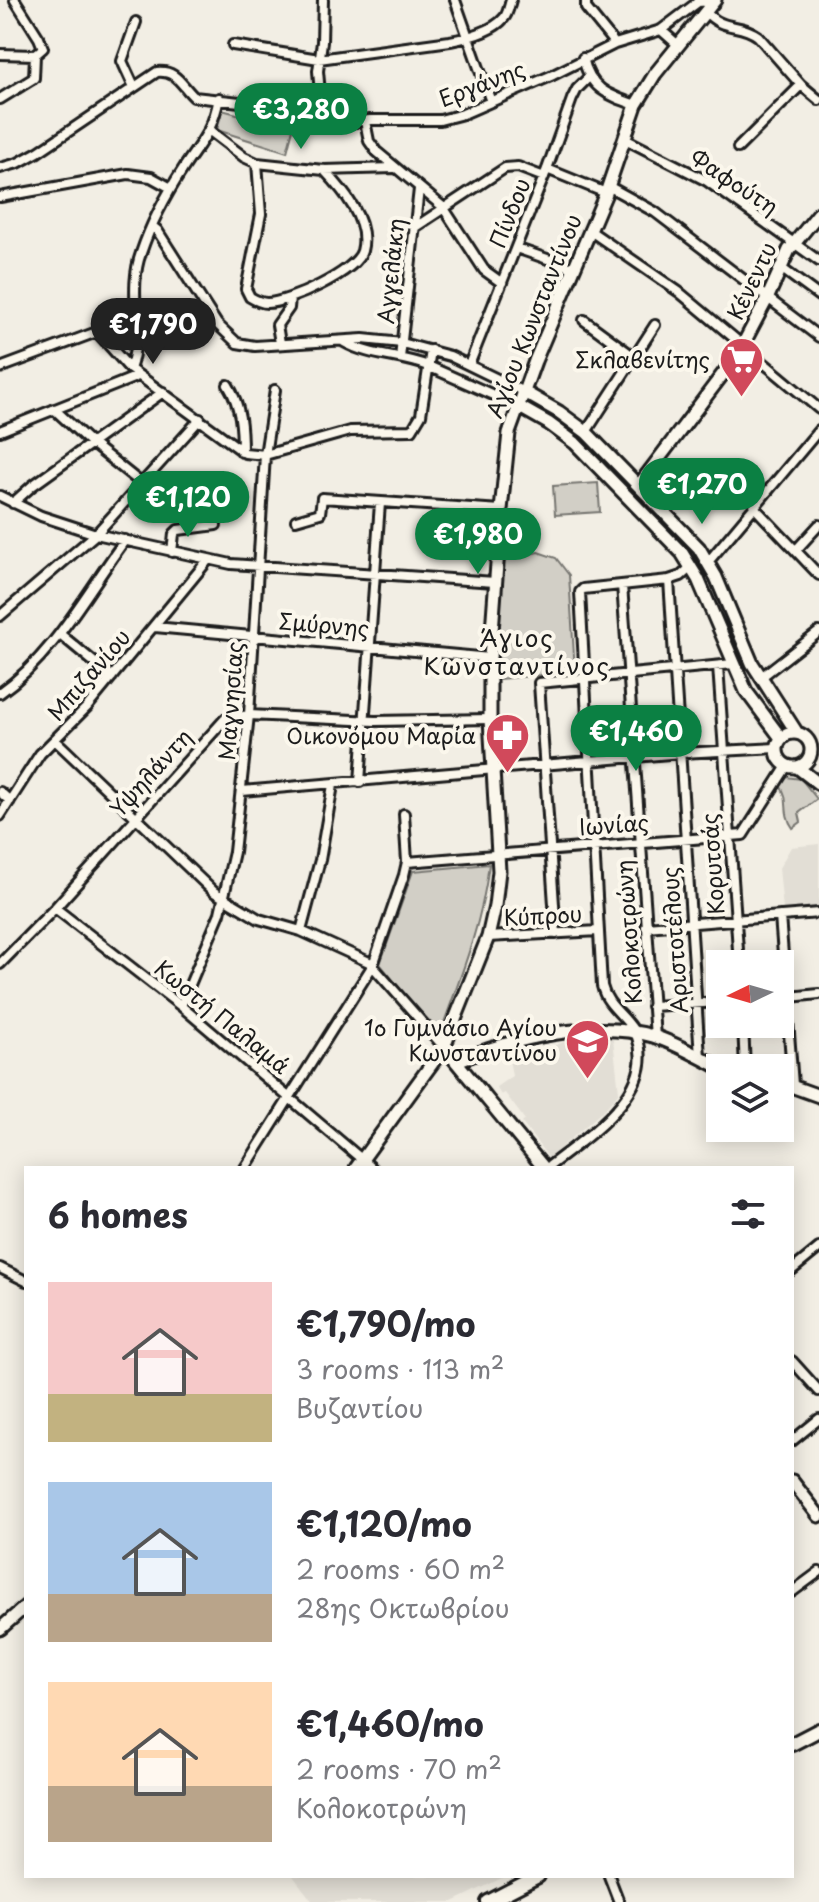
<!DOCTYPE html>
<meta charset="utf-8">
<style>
body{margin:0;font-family:"Playpen Sans",sans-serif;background:#f7f7f7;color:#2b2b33;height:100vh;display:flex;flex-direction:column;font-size:30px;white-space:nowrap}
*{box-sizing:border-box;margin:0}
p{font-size:26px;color:#7c7c81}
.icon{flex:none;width:44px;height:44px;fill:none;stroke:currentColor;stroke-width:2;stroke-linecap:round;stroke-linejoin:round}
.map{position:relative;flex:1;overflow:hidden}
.sheet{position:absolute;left:24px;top:1166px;width:770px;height:712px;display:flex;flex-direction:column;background:#fff;border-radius:0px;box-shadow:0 4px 20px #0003}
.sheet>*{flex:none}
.needle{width:52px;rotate:265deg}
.fabs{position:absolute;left:706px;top:950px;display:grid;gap:16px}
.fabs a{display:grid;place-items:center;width:88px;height:88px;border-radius:0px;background:#fff;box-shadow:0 4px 20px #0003;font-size:40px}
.price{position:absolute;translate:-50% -68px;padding:0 18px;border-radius:28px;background:#0b8043;color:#fff;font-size:26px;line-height:52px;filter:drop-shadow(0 2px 4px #0008)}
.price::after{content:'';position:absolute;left:50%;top:48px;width:24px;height:18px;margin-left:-12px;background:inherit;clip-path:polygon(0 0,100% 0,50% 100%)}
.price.on{background:#222;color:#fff}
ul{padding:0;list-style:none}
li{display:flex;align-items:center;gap:24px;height:200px;padding:0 24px}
li span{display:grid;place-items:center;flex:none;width:224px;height:160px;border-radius:0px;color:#555}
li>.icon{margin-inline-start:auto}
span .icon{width:96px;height:96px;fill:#fffc;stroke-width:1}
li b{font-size:34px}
h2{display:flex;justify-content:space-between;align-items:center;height:96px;padding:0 24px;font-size:34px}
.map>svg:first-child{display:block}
.built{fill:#e2ded5}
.green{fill:#d2cfc6;stroke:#777671;stroke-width:2}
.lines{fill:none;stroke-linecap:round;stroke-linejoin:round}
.street-casing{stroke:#1c1c1c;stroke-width:14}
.secondary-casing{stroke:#1c1c1c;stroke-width:17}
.primary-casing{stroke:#1c1c1c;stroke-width:18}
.street{stroke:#fbf7ec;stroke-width:8}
.secondary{stroke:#fbf7ec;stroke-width:11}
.primary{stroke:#fbf7ec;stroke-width:12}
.labels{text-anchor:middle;stroke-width:8;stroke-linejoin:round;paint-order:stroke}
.street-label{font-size:22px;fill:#1c1c1c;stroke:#fbf7ec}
.poi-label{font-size:22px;fill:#1c1c1c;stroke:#fbf7ec;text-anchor:end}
.neighbourhood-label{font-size:24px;letter-spacing:2px;fill:#1c1c1c;stroke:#fbf7ec}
</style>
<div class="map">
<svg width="819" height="1902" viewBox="0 0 819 1902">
<rect width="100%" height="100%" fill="#f2eee4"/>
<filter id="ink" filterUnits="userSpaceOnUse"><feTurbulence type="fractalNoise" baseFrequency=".0125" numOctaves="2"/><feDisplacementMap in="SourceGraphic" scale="16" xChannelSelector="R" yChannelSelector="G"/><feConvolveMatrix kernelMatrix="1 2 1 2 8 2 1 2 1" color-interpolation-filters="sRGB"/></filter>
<g filter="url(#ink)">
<path class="built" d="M 819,844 L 819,907 L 783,910 L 779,868 L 791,847 Z
M 603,1038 L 613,1039 L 619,1092 L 605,1109 L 549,1158 L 522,1123 L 525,1120 L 505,1093 L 501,1095 L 496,1087 L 512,1076 L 508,1053 L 551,1047 L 568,1040 Z
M 293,1876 L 504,1876 L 504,1877 L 453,1902 L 313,1902 Z"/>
<path class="green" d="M 222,110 L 293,129 L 287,152 L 217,130 Z
M 598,483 L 600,512 L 555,515 L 553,486 Z
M 538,552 L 556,558 L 569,575 L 575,672 L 499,679 L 497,633 L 502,561 Z
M 786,777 L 801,779 L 817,799 L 799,813 L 801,822 L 793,828 C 781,811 791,799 780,786 Z
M 489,864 C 482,924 460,979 439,1036 L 380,964 L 413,871 Z"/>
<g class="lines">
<defs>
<path id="street" d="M 323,0 L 322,42 L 318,71 L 323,126
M 455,0 L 491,102
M 586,0 L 586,8 L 615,44
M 705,11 C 723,32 739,22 758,36 L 801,85 L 819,100
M 661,30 L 678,45
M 233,45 L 319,59 L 450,41 C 467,38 493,31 504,18 C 508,14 509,6 511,0
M 0,54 L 35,55 L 43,48 L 39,38 L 15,0
M 583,58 C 590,89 608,95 636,105
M 134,87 L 122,61 L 136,22
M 0,99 L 34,78 L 35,55
M 365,121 L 369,141 L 376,151 L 443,207 L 484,270 L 502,283
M 210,131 L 244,157 L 257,163 L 324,170 L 394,168
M 625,139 L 707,181 L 819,261
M 738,148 L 801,85
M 257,163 L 261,214 L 246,289 L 250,297 C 255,300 260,303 267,303 C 288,303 356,272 362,251 C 370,221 343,190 324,170
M 0,168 L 18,163 L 38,152 L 157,72 C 177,70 181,85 194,97 L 240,102 L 314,125 L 370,120 L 440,120 L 463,114 L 553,75 L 615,44 L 661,30 L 698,2 L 713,1
M 547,169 L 606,193
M 608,186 L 655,212 L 819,337
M 0,197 L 128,174 L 151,177 L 171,188
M 152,226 L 157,230 L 217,324 L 237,343 L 255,346 L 363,339 L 402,343 L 450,356 L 524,392
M 414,228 L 505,168 L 518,167 L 544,177
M 589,230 L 679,292 L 819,409
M 516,248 L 573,268
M 781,268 L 819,296
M 584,320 L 634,357
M 344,342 C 370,357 400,355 428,366 L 518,406
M 280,343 L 277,325 L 289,308 L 290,298
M 400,358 L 419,189
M 469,365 L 547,169 L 572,99 L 577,89 L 589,77
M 0,368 L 94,333 L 99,334 L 130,369 L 245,453 L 265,455 L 350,431 L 412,430 L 421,415 L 431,350
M 130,369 C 144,331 127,291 141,253 C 151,223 166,195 183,169 C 201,141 212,133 219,98
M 228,385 C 241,406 242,428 242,452
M 54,409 L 91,443 L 141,483
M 0,431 L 138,376
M 586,432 L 655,325
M 0,496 L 41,516 L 96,534 L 231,564 L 495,582
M 13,503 L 32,486 L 163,392
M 755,508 L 819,575
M 296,520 L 320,513 L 322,498 L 501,510
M 797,549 L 819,525
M 172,552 L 174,534 L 178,530 L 216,525
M 708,562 L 819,430
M 669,580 L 700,1057
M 622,585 L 655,1037
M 0,616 L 96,534 L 200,419
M 155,627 L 490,658
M 60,634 L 112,677
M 718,666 L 739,964
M 760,678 L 819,632
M 0,693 C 54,655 86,593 125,540
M 55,740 L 214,892 L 259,919 L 301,931 L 369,962 L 444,1047
M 360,782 L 380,503
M 242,791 L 681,753 L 776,748
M 0,792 L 10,801
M 0,816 L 40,754 L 87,707 L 208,560
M 407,862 L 743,835 L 787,766
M 55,908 L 181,1006 L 372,1168
M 780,916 L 793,1085
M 646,927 L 819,913
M 301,931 L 320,860 L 333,785
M 556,934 L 539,683 L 733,664
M 488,937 L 599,931
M 0,964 L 55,908 L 225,719 L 249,715 L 375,721 L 490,719
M 780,998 L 819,994
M 181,1006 L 220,913 L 234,852 L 249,715 L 265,455 L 275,390
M 652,1006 L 720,1002
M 743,1024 L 745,1068
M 245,1168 L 373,965 L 404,875 L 407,862 L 404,814
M 547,1168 C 583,1139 658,1093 637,1037 C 630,1018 607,1008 602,986 L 580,592 L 583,589 L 669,580 L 681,576 L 691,567
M 0,1268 L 26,1281
M 792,1270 L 819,1248
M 792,1361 L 819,1391
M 792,1441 L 819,1419
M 792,1592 L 819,1572
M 609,1876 L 619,1902"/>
<path id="secondary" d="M 524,392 L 559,412 L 586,432 L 699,548 L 716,577 L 752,663 L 797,733
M 518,406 L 548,423 L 575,443 L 682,553 L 698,579 L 746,691 L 781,738
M 639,485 L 738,354 L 767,299 L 789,250 L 819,213
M777 750a17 17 0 1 1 34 0a17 17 0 1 1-34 0Z
M 797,767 L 819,784
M 444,1047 L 544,1168
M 457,1061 C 514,1038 593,1019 653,1036 C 676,1043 699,1057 721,1068
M 780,1082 L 819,1096
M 356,1168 L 444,1047 L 488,937 L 495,906 L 499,871 L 490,719 L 490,658 L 501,510 L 509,433 L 535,361 L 606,193 L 636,105 L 655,74 L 715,0
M 792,1481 L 819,1516
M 0,1629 L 26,1606"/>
<path id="primary" d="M 792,1744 L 819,1730
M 488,1902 L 538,1876"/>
</defs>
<use href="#street" class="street-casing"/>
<use href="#secondary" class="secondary-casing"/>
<use href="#primary" class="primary-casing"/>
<use href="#street" class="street"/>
<use href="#secondary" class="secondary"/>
<use href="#primary" class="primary"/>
</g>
</g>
<defs>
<symbol id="supermarket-pin" viewBox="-11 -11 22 30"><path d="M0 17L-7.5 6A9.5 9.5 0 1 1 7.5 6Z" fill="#d1495b" stroke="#fbf7ec"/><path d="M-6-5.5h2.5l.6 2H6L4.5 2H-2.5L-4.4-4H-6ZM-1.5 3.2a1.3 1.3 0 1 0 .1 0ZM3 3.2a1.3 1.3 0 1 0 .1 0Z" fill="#fff"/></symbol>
<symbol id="pharmacy-pin" viewBox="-11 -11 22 30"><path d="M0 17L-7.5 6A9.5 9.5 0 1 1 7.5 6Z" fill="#d1495b" stroke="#fbf7ec"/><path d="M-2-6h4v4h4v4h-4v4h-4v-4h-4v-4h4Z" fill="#fff"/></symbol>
<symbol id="school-pin" viewBox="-11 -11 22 30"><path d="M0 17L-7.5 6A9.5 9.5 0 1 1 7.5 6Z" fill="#d1495b" stroke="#fbf7ec"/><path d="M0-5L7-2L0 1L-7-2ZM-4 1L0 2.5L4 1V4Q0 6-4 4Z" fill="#fff"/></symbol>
</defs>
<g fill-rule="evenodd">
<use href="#supermarket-pin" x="716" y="334" width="51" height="69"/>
<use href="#pharmacy-pin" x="482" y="710" width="51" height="69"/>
<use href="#school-pin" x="562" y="1016" width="51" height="69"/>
</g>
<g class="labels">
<g class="street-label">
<text transform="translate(482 84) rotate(-21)" y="8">Εργάνης</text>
<text transform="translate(734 182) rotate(33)" y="8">Φαφούτη</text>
<text transform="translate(510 213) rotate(-68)" y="8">Πίνδου</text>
<text transform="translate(391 271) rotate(-84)" y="8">Αγγελάκη</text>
<text transform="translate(752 281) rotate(-64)" y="8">Κένεντυ</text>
<text transform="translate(534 316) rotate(-68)" y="8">Αγίου Κωνσταντίνου</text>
<text transform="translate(324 625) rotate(5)" y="8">Σμύρνης</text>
<text transform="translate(89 675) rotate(-49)" y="8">Μπιζανίου</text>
<text transform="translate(231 701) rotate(-86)" y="8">Μαγνησίας</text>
<text transform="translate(151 773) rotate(-48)" y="8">Υψηλάντη</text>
<text transform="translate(614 825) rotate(-4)" y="8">Ιωνίας</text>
<text transform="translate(713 864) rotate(-94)" y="8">Κορυτσάς</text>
<text transform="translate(543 916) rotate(-3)" y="8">Κύπρου</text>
<text transform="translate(629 932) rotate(-94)" y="8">Κολοκοτρώνη</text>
<text transform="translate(675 940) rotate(-94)" y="8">Αριστοτέλους</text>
<text transform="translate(222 1017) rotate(39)" y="8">Κωστή Παλαμά</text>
</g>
<g class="poi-label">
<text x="710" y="368">Σκλαβενίτης</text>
<text x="476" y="744">Οικονόμου Μαρία</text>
<text x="557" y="1036">1ο Γυμνάσιο Αγίου<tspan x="557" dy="25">Κωνσταντίνου</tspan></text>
</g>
<g class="neighbourhood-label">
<text x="517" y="647">Άγιος<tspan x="517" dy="28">Κωνσταντίνος</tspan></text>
</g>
</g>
</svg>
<div class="fabs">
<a><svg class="needle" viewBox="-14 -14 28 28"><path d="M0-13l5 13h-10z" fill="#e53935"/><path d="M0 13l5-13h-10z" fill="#7c7c81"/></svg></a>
<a><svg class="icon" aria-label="layers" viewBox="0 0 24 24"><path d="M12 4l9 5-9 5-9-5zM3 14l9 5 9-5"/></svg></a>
</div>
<b class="price" style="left:301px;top:151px">€3,280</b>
<b class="price on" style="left:153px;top:366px">€1,790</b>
<b class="price" style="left:702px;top:526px">€1,270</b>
<b class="price" style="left:188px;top:539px">€1,120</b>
<b class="price" style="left:478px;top:576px">€1,980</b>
<b class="price" style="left:636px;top:773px">€1,460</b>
<section class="sheet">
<h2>6 homes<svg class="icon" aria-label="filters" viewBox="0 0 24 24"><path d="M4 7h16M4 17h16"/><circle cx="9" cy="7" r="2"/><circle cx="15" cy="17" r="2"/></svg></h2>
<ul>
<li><span style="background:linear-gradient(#f6c9c9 70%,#c2b280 0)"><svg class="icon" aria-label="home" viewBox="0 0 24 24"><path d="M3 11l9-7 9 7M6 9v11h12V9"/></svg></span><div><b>€1,790/mo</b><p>3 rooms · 113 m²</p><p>Βυζαντίου</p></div></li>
<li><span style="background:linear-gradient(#a9c7e8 70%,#b9a48a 0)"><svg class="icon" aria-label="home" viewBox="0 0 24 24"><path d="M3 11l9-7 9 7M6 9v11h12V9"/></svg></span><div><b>€1,120/mo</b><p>2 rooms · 60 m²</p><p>28ης Οκτωβρίου</p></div></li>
<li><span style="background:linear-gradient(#ffd9b3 65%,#b9a48a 0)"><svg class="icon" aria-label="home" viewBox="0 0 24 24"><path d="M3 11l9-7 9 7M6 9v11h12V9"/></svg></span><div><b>€1,460/mo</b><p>2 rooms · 70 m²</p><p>Κολοκοτρώνη</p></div></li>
</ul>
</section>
</div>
